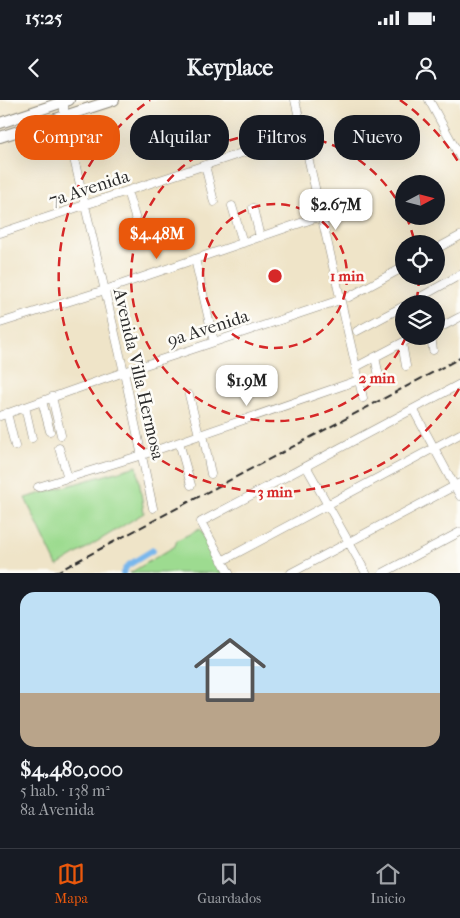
<!DOCTYPE html>
<html lang="es">
<meta charset="utf-8">
<style>
body{margin:0;font-family:"IM FELL French Canon",serif;background:#20242c;color:#f1f3f6;height:100vh;display:flex;flex-direction:column;font-size:19px;white-space:nowrap}
*{box-sizing:border-box;margin:0}
p{font-size:16px;color:#9ea1a6}
.icon{flex:none;width:28px;height:28px;fill:none;stroke:currentColor;stroke-width:2;stroke-linecap:round;stroke-linejoin:round}
.map{position:relative;height:473px;overflow:hidden}
.drawer{display:flex;flex-direction:column;background:#171b24;flex:1}
.drawer>*{flex:none}
.guide{position:absolute;left:15px;top:15px;width:430px;height:45px;display:flex;gap:10px}
.needle{width:32px;rotate:83deg}
.buttons{position:absolute;left:395px;top:75px;display:grid;gap:10px}
.buttons a{display:grid;place-items:center;width:50px;height:50px;border-radius:50%;background:#171b24;box-shadow:0 5px 20px #0002;font-size:25px}
.price{position:absolute;translate:-50% -42px;padding:0 11px;border-radius:10px;background:#fff;color:#222;font-size:16px;line-height:32px;filter:drop-shadow(0 1px 2px #0008)}
.price::after{content:'';position:absolute;left:50%;top:30px;width:15px;height:11px;margin-left:-8px;background:inherit;clip-path:polygon(0 0,100% 0,50% 100%)}
.price.active{background:#ea580c;color:#fff}
ul{padding:0;list-style:none}
li{display:grid;align-content:center;gap:10px;height:265px;padding:0 20px}
li span{display:grid;place-items:center;height:155px;border-radius:15px;color:#555}
li>.icon{margin-inline-start:auto}
span .icon{width:90px;height:90px;fill:#fffc;stroke-width:1}
li b{font-size:21px}
.chip{padding:0 18px;border-radius:20px;background:#171b24;box-shadow:0 5px 20px #0002;font-size:18px;line-height:45px}
.chip.active{background:#ea580c;color:#fff}
.status{display:flex;justify-content:space-between;align-items:center;height:35px;padding:0 25px;background:#171b24;direction:ltr}
.status svg{height:14px;fill:currentColor}
header{display:flex;justify-content:space-between;align-items:center;height:65px;padding:0 20px;background:#171b24;font-size:22px;font-weight:700}
.tabs{display:flex;justify-content:space-around;align-items:center;height:70px;border-top:1px solid #363941;background:#171b24;font-size:14px;color:#9ea1a6}
.tabs a{display:grid;justify-items:center;gap:2px}
.tabs .active{color:#ea580c}
.map>svg:first-child{display:block}
.green{fill:#9ddb90;stroke:#64835e}
.lines{fill:none;stroke-linecap:round;stroke-linejoin:round}
.canal{stroke:#79b7ec;stroke-width:6}
.street-casing{stroke:#8d887a;stroke-width:9}
.secondary-casing{stroke:#8d887a;stroke-width:12}
.street{stroke:#fff;stroke-width:8}
.secondary{stroke:#fff;stroke-width:10}
.rail{stroke:#2b2b2b;stroke-width:2;stroke-dasharray:8 4;stroke-linecap:butt}
.ring{fill:none;stroke:#d62828;stroke-width:2.5;stroke-dasharray:9 6}
.labels{text-anchor:middle;stroke-width:5;stroke-linejoin:round;paint-order:stroke}
.street-label{font-size:18px;fill:#2b2b2b;stroke:#fdfcf7}
.centre{fill:#d62828;stroke:#fdfcf7;stroke-width:2.5}
.ring-label{font-size:15px;text-anchor:middle;font-weight:bold;fill:#d62828;stroke:#fdfcf7;stroke-width:5;stroke-linejoin:round;paint-order:stroke}
</style>
<div class="status"><b>15:25</b><svg viewBox="0 0 49 12"><path d="M0 12V9h3v3zM5 12V6h3v6zM10 12V3h3v9zM15 12V0h3v12zM26 1h20v11H26zM47 4h2v5h-2z"/></svg></div>
<header><svg class="icon" aria-label="back" viewBox="0 0 24 24"><path d="M15 5l-7 7 7 7"/></svg>Keyplace<svg class="icon" aria-label="person" viewBox="0 0 24 24"><circle cx="12" cy="8" r="4"/><path d="M4 21q1-7 8-7t8 7"/></svg></header>
<div class="map">
<svg width="460" height="473" viewBox="0 0 460 473">
<rect width="100%" height="100%" fill="#fdfcf7"/>
<filter id="ink" filterUnits="userSpaceOnUse"><feTurbulence type="fractalNoise" baseFrequency=".02" numOctaves="2"/><feDisplacementMap in="SourceGraphic" scale="10" xChannelSelector="R" yChannelSelector="G"/><feConvolveMatrix kernelMatrix="1 2 1 2 8 2 1 2 1" color-interpolation-filters="sRGB"/></filter>
<filter id="wash" filterUnits="userSpaceOnUse"><feTurbulence type="fractalNoise" baseFrequency=".0096" numOctaves="4" result="noise"/><feDisplacementMap in="SourceGraphic" scale="20" xChannelSelector="R" yChannelSelector="G"/><feGaussianBlur stdDeviation="1.12" result="paint"/><feColorMatrix in="noise" values="0 0 0 0 0 0 0 0 0 0 0 0 0 0 0 0 0 1.4 0 .05"/><feComposite in="paint" operator="in"/></filter>
<g filter="url(#wash)">
<rect width="100%" height="100%" fill="#efe4c8"/>
<path class="green" d="M 137,366 L 144,413 L 57,466 L 25,398 Z
M 200,429 L 223,473 L 130,473 L 175,446 L 177,440 Z"/>
<g class="lines">
<path class="canal" d="M 123,473 L 127,466 L 153,450"/>
</g>
</g>
<g filter="url(#ink)">
<g class="lines">
<defs>
<path id="street" d="M 64,0 L 64,16 L 124,272 L 153,408
M 295,0 L 363,298
M 429,0 L 460,57
M 205,65 L 214,102
M 127,91 L 139,130
M 232,106 L 243,143
M 253,108 L 260,137
M 0,133 L 302,33
M 436,149 L 460,136
M 195,159 L 214,242
M 349,197 L 404,167
M 408,204 L 460,175
M 0,223 L 105,190 L 321,116
M 445,225 L 460,217
M 357,231 L 404,206
M 431,236 L 433,250
M 402,243 L 406,266
M 375,257 L 380,281
M 356,267 L 415,236
M 189,295 L 199,335
M 52,297 L 61,335
M 42,301 L 50,331
M 25,307 L 32,338
M 413,309 L 460,396
M 7,313 L 15,346
M 0,316 L 124,272 L 340,200
M 203,334 L 211,374
M 179,342 L 191,385
M 59,348 L 68,378
M 306,366 L 366,473
M 38,387 L 142,355 L 359,280
M 222,461 L 460,334
M 229,473 L 201,422 L 460,284
M 291,473 L 460,383
M 383,473 L 460,432"/>
<path id="secondary" d="M 0,23 L 69,0
M 0,37 L 114,0"/>
</defs>
<use href="#street" class="street-casing"/>
<use href="#secondary" class="secondary-casing"/>
<use href="#street" class="street"/>
<use href="#secondary" class="secondary"/>
<path class="rail" d="M 55,473 L 460,258"/>
</g>
</g>
<g class="ring">
<circle cx="275" cy="176" r="72"/>
<path d="M419 177A144 144 0 0 1 416 203M406 237A144 144 0 1 1 403 111M406 116A144 144 0 0 1 415 144"/>
<path d="M459 289A216 216 0 1 1 150 0M400 0A216 216 0 0 1 459 63"/>
</g>
<g class="labels">
<g class="street-label">
<text transform="translate(89 88) rotate(-18)" y="6">7a Avenida</text>
<text transform="translate(208 228) rotate(-18)" y="6">9a Avenida</text>
<text transform="translate(139 274) rotate(77)" y="6">Avenida Villa Hermosa</text>
</g>
</g>
<circle cx="275" cy="176" r="8" class="centre"/>
<g class="ring-label">
<text x="347" y="181">1 min</text>
<text x="377" y="283">2 min</text>
<text x="275" y="397">3 min</text>
</g>
</svg>
<div class="buttons">
<a><svg class="needle" viewBox="-14 -14 28 28"><path d="M0-13l5 13h-10z" fill="#e53935"/><path d="M0 13l5-13h-10z" fill="#9ea1a6"/></svg></a>
<a><svg class="icon" aria-label="locate" viewBox="0 0 24 24"><circle cx="12" cy="12" r="6"/><path d="M12 2v4M12 18v4M2 12h4M18 12h4"/></svg></a>
<a><svg class="icon" aria-label="layers" viewBox="0 0 24 24"><path d="M12 4l9 5-9 5-9-5zM3 14l9 5 9-5"/></svg></a>
</div>
<b class="price" style="left:336px;top:131px">$2.67M</b>
<b class="price active" style="left:157px;top:160px">$4.48M</b>
<b class="price" style="left:247px;top:307px">$1.9M</b>
<div class="guide">
<a class="chip active">Comprar</a>
<a class="chip">Alquilar</a>
<a class="chip">Filtros</a>
<a class="chip">Nuevo</a>
</div>
</div>
<section class="drawer">
<ul>
<li><span style="background:linear-gradient(#bfe0f5 65%,#b9a48a 0)"><svg class="icon" aria-label="home" viewBox="0 0 24 24"><path d="M3 11l9-7 9 7M6 9v11h12V9"/></svg></span><div><b>$4,480,000</b><p>5 hab. · 138 m²</p><p>8a Avenida</p></div></li>
</ul>
</section>
<nav class="tabs">
<a class="active"><svg class="icon" aria-label="map" viewBox="0 0 24 24"><path d="M3 6l6-2 6 2 6-2v14l-6 2-6-2-6 2zM9 4v14M15 6v14"/></svg>Mapa</a>
<a><svg class="icon" aria-label="saved" viewBox="0 0 24 24"><path d="M7 4h10v16l-5-4-5 4z"/></svg>Guardados</a>
<a><svg class="icon" aria-label="home" viewBox="0 0 24 24"><path d="M3 11l9-7 9 7M6 9v11h12V9"/></svg>Inicio</a>
</nav>
